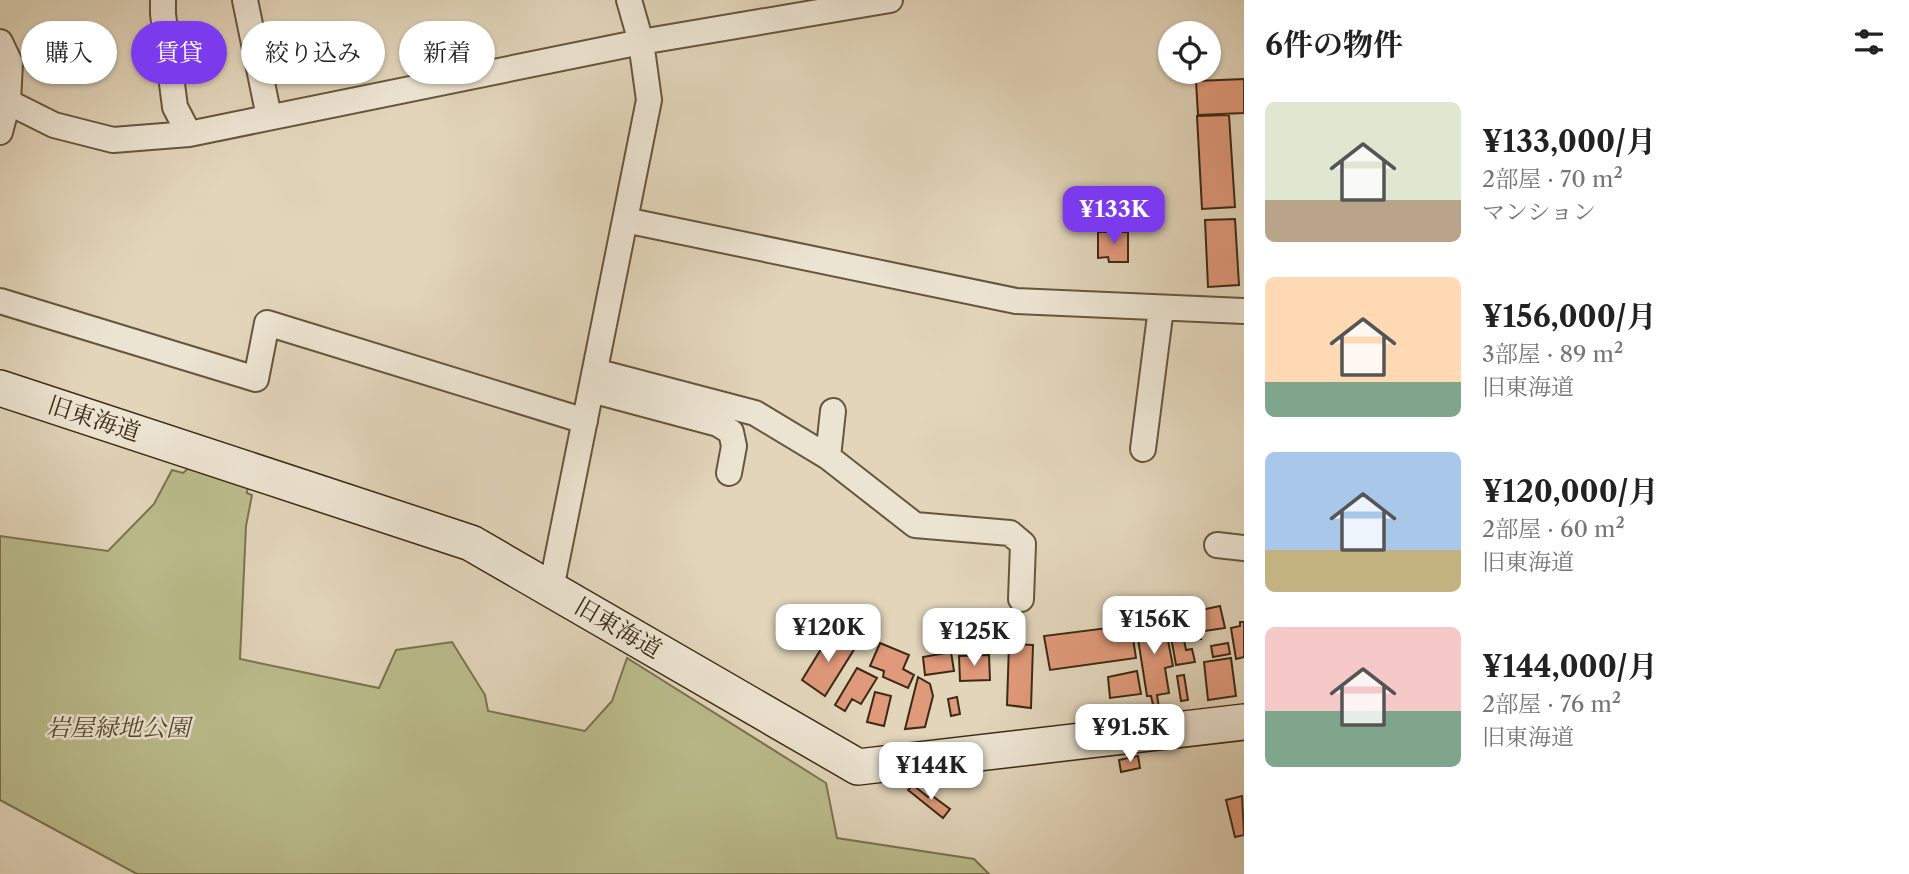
<!DOCTYPE html>
<html lang="ja">
<meta charset="utf-8">
<style>
body{margin:0;font-family:"Libre Caslon Text","Noto Serif JP",serif;background:#f6f6f6;color:#222;height:100vh;display:flex;flex-direction:column;font-size:26px;white-space:nowrap}
*{box-sizing:border-box;margin:0}
p{font-size:23px;color:#767676}
.icon{flex:none;width:38px;height:38px;fill:none;stroke:currentColor;stroke-width:2;stroke-linecap:round;stroke-linejoin:round}
.map{position:relative;flex:1;overflow:hidden}
.panel{display:flex;flex-direction:column;background:#fff;width:665px}
.panel>*{flex:none}
.hud{position:absolute;left:21px;top:21px;width:665px;height:63px;display:flex;gap:14px}
.fabs{position:absolute;left:1158px;top:21px;display:grid;gap:14px}
.fabs a{display:grid;place-items:center;width:63px;height:63px;border-radius:50%;background:#fff;box-shadow:0 2px 5px #0004;font-size:35px}
.price{position:absolute;translate:-50% -60px;padding:0 16px;border-radius:14px;background:#fff;color:#222;font-size:23px;line-height:46px;filter:drop-shadow(0 2px 4px #0008)}
.price::after{content:'';position:absolute;left:50%;top:42px;width:21px;height:16px;margin-left:-10px;background:inherit;clip-path:polygon(0 0,100% 0,50% 100%)}
.price.current{background:#7c3aed;color:#fff}
ul{padding:0;list-style:none}
li{display:flex;align-items:center;gap:21px;height:175px;padding:0 21px}
li span{display:grid;place-items:center;flex:none;width:196px;height:140px;border-radius:10px;color:#555}
li>.icon{margin-inline-start:auto}
span .icon{width:84px;height:84px;fill:#fffc;stroke-width:1}
li b{font-size:30px}
h2{display:flex;justify-content:space-between;align-items:center;height:84px;padding:0 21px;font-size:30px}
.chip{padding:0 24px;border-radius:32px;background:#fff;box-shadow:0 2px 5px #0004;font-size:24px;line-height:63px}
.chip.current{background:#7c3aed;color:#fff}
main{display:flex;flex:1;min-height:0}
.map>svg:first-child{display:block}
.green{fill:#babb8b;stroke:#7b734f;stroke-width:2}
.building{fill:#e0997a;stroke:#3c2b13;stroke-width:2}
.lines{fill:none;stroke-linecap:round;stroke-linejoin:round}
.street-casing{stroke:#66563d;stroke-width:28}
.secondary-casing{stroke:#3c2b13;stroke-width:38}
.street{stroke:#ece4d2;stroke-width:24}
.secondary{stroke:#ece4d2;stroke-width:35}
.labels{text-anchor:middle;stroke-width:5;stroke-linejoin:round;paint-order:stroke}
.street-label{font-size:24px;fill:#3c2b13;stroke:#ece4d2}
.park-label{font-size:24px;font-style:italic;fill:#55482b;stroke:#ece4d2}
</style>
<main>
<div class="map">
<svg width="1244" height="874" viewBox="0 0 1244 874">
<rect width="100%" height="100%" fill="#e2d5ba"/>
<filter id="stains"><feTurbulence type="fractalNoise" baseFrequency=".00286" numOctaves="4"/><feColorMatrix values="0 0 0 0 .2 0 0 0 0 .09 0 0 0 0 .02 0 0 0 .5 -.17"/></filter>
<radialGradient id="worn" r=".72"><stop offset=".6" stop-color="#630" stop-opacity="0"/><stop offset="1" stop-color="#630" stop-opacity=".3"/></radialGradient>
<path class="green" d="M 191,466 L 248,484 L 247,493 L 252,495 L 246,526 L 240,659 L 379,688 L 396,650 L 452,642 L 485,695 L 488,711 L 585,731 L 612,701 L 627,658 L 826,783 L 837,838 L 974,859 L 989,874 L 137,874 L 0,800 L 0,536 L 108,551 L 154,504 L 172,470 L 183,473 Z"/>
<path class="building" d="M 1244,79 L 1244,113 L 1198,115 L 1196,81 Z
M 1229,115 L 1235,207 L 1202,209 L 1197,116 Z
M 1235,219 L 1239,285 L 1208,287 L 1205,220 Z
M 1098,232 L 1128,232 L 1128,262 L 1109,262 L 1108,257 L 1098,258 Z
M 1220,606 L 1225,628 L 1204,631 L 1201,610 Z
M 1182,607 L 1183,617 L 1194,615 L 1195,619 L 1198,619 L 1201,639 L 1184,640 L 1186,650 L 1192,649 L 1195,662 L 1176,665 L 1166,609 Z
M 1163,615 L 1173,666 L 1165,668 L 1169,693 L 1157,695 L 1159,708 L 1154,709 L 1151,696 L 1147,696 L 1135,620 Z
M 1240,622 L 1244,622 L 1244,657 L 1236,659 L 1231,628 L 1240,626 Z
M 1131,625 L 1136,658 L 1050,670 L 1044,636 Z
M 831,633 L 855,648 L 825,696 L 802,680 Z
M 880,643 L 909,655 L 903,669 L 914,675 L 908,688 L 883,677 L 884,671 L 870,666 Z
M 1228,643 L 1230,654 L 1213,657 L 1211,646 Z
M 1009,644 L 1033,645 L 1031,708 L 1007,705 Z
M 951,652 L 954,671 L 925,675 L 923,657 Z
M 989,655 L 990,680 L 960,681 L 959,656 Z
M 1231,658 L 1236,696 L 1208,700 L 1204,662 Z
M 857,668 L 877,678 L 861,704 L 852,699 L 845,711 L 835,705 Z
M 1137,671 L 1141,694 L 1110,698 L 1108,677 Z
M 1184,675 L 1188,700 L 1181,701 L 1177,676 Z
M 918,677 L 930,684 L 933,696 L 925,727 L 905,729 Z
M 875,692 L 891,696 L 884,726 L 867,722 Z
M 957,697 L 960,714 L 951,716 L 948,699 Z
M 1138,756 L 1140,768 L 1121,772 L 1119,760 Z
M 913,785 L 928,797 L 931,795 L 950,809 L 943,818 L 908,790 Z
M 1242,796 L 1244,835 L 1235,837 L 1226,800 Z"/>
<g class="lines">
<defs>
<path id="street" d="M 163,0 L 163,14 L 175,107 L 189,134 L 641,42 L 890,0
M 245,0 L 269,117
M 0,42 L 10,63 L 8,102 L 0,132
M 8,102 L 54,125 L 113,140 L 189,134
M 625,220 L 1016,301 L 1244,311
M 0,301 L 256,379 L 267,323 L 585,421
M 595,371 L 755,413 L 828,457 L 915,525 L 1010,533 L 1023,544 L 1021,599
M 591,390 L 718,424 L 731,432 L 734,446 L 729,473
M 1143,449 L 1161,308
M 828,457 L 833,411
M 1217,545 L 1244,548
M 551,589 L 649,100 L 641,42 L 629,0"/>
<path id="secondary" d="M 0,388 L 471,543 L 858,767 L 1244,722"/>
</defs>
<use href="#street" class="street-casing"/>
<use href="#secondary" class="secondary-casing"/>
<use href="#street" class="street"/>
<use href="#secondary" class="secondary"/>
</g>
<g class="labels">
<g class="street-label">
<text transform="translate(94 419) rotate(18)" y="8">旧東海道</text>
<text transform="translate(618 628) rotate(30)" y="8">旧東海道</text>
</g>
<g class="park-label">
<text x="118" y="736">岩屋緑地公園</text>
</g>
</g>
<rect width="100%" height="100%" filter="url(#stains)"/>
<rect width="100%" height="100%" fill="url(#worn)"/>
</svg>
<div class="fabs">
<a><svg class="icon" aria-label="locate" viewBox="0 0 24 24"><circle cx="12" cy="12" r="6"/><path d="M12 2v4M12 18v4M2 12h4M18 12h4"/></svg></a>
</div>
<b class="price current" style="left:1114px;top:246px">¥133K</b>
<b class="price" style="left:1154px;top:656px">¥156K</b>
<b class="price" style="left:828px;top:664px">¥120K</b>
<b class="price" style="left:974px;top:668px">¥125K</b>
<b class="price" style="left:1130px;top:764px">¥91.5K</b>
<b class="price" style="left:931px;top:802px">¥144K</b>
<div class="hud">
<a class="chip">購入</a>
<a class="chip current">賃貸</a>
<a class="chip">絞り込み</a>
<a class="chip">新着</a>
</div>
</div>
<section class="panel">
<h2>6件の物件<svg class="icon" aria-label="filters" viewBox="0 0 24 24"><path d="M4 7h16M4 17h16"/><circle cx="9" cy="7" r="2"/><circle cx="15" cy="17" r="2"/></svg></h2>
<ul>
<li><span style="background:linear-gradient(#dfe7d0 70%,#b9a48a 0)"><svg class="icon" aria-label="home" viewBox="0 0 24 24"><path d="M3 11l9-7 9 7M6 9v11h12V9"/></svg></span><div><b>¥133,000/月</b><p>2部屋 · 70 m²</p><p>マンション</p></div></li>
<li><span style="background:linear-gradient(#ffd9b3 75%,#7fa58c 0)"><svg class="icon" aria-label="home" viewBox="0 0 24 24"><path d="M3 11l9-7 9 7M6 9v11h12V9"/></svg></span><div><b>¥156,000/月</b><p>3部屋 · 89 m²</p><p>旧東海道</p></div></li>
<li><span style="background:linear-gradient(#a9c7e8 70%,#c2b280 0)"><svg class="icon" aria-label="home" viewBox="0 0 24 24"><path d="M3 11l9-7 9 7M6 9v11h12V9"/></svg></span><div><b>¥120,000/月</b><p>2部屋 · 60 m²</p><p>旧東海道</p></div></li>
<li><span style="background:linear-gradient(#f6c9c9 60%,#7fa58c 0)"><svg class="icon" aria-label="home" viewBox="0 0 24 24"><path d="M3 11l9-7 9 7M6 9v11h12V9"/></svg></span><div><b>¥144,000/月</b><p>2部屋 · 76 m²</p><p>旧東海道</p></div></li>
</ul>
</section>
</main>
